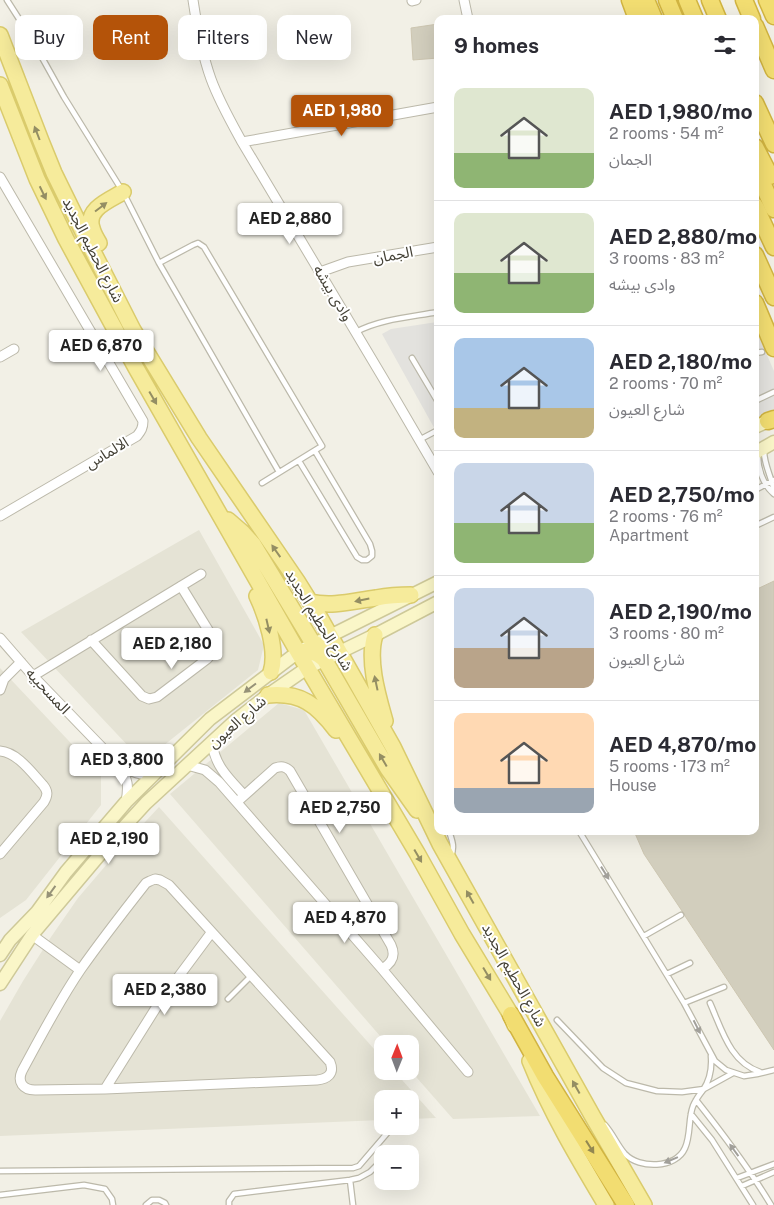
<!DOCTYPE html>
<meta charset="utf-8">
<style>
body{margin:0;font-family:"Public Sans","Noto Sans Arabic",sans-serif;background:#f2f2f3;color:#2b2b33;height:100vh;display:flex;flex-direction:column;font-size:19px;white-space:nowrap}
*{box-sizing:border-box;margin:0}
p{font-size:16px;color:#7c7c81}
.icon{flex:none;width:28px;height:28px;fill:none;stroke:currentColor;stroke-width:2;stroke-linecap:round;stroke-linejoin:round}
.map{position:relative;flex:1;overflow:hidden}
.sheet{position:absolute;left:434px;top:15px;width:325px;height:820px;display:flex;flex-direction:column;background:#fff;border-radius:10px;box-shadow:0 5px 20px #0002}
.sheet>*{flex:none}
.hud{position:absolute;left:15px;top:15px;width:344px;height:45px;display:flex;gap:10px}
.needle{width:32px;rotate:1deg}
.tools{position:absolute;left:374px;top:1035px;display:grid;gap:10px}
.tools a{display:grid;place-items:center;width:45px;height:45px;border-radius:10px;background:#fff;box-shadow:0 5px 20px #0002;font-size:25px}
.price{position:absolute;translate:-50% -42px;padding:0 11px;border-radius:5px;background:#fff;color:#222;font-size:16px;line-height:32px;filter:drop-shadow(0 1px 2px #0008)}
.price::after{content:'';position:absolute;left:50%;top:30px;width:15px;height:11px;margin-left:-8px;background:inherit;clip-path:polygon(0 0,100% 0,50% 100%)}
.price.current{background:#b45309;color:#fff}
ul{padding:0;list-style:none}
li{display:flex;align-items:center;gap:15px;height:125px;padding:0 20px}
li+li{border-top:1px solid #e1e1e2}
li span{display:grid;place-items:center;flex:none;width:140px;height:100px;border-radius:10px;color:#555}
li>.icon{margin-inline-start:auto}
span .icon{width:60px;height:60px;fill:#fffc;stroke-width:1}
li b{font-size:21px}
h2{display:flex;justify-content:space-between;align-items:center;height:60px;padding:0 20px;font-size:21px}
.pill{padding:0 18px;border-radius:10px;background:#fff;box-shadow:0 5px 20px #0002;font-size:18px;line-height:45px}
.pill.current{background:#b45309;color:#fff}
.map>svg:first-child{display:block}
.residential{fill:#e5e3d5}
.parking{fill:#e3e2de}
.building{fill:#d2cebd;stroke:#cdc6b1}
.lines{fill:none;stroke-linecap:round;stroke-linejoin:round}
.lane-casing{stroke:#bcb9aa;stroke-width:7}
.street-casing{stroke:#bcb9aa;stroke-width:11}
.secondary-casing{stroke:#cec999;stroke-width:15}
.primary-casing{stroke:#dacb6c;stroke-width:18}
.highway-casing{stroke:#d1b441;stroke-width:19}
.lane{stroke:#fff;stroke-width:4.5}
.street{stroke:#fff;stroke-width:9}
.secondary{stroke:#faf6c8;stroke-width:12}
.primary{stroke:#f6eb9b;stroke-width:15}
.highway{stroke:#f2dd71;stroke-width:16}
.oneway{fill:#948e63}
.oneway2{fill:#969278}
.oneway3{fill:#a2a09a}
.oneway4{fill:#928751}
.labels{text-anchor:middle;stroke-width:4;stroke-linejoin:round;paint-order:stroke}
.street-label{font-size:15px;fill:#444136;stroke:#fff}
</style>
<div class="map">
<svg width="774" height="1205" viewBox="0 0 774 1205">
<rect width="100%" height="100%" fill="#f2f0e6"/>
<path class="residential" d="M 199,530 L 264,645 L 258,670 L 158,750 L 131,749 L 21,632 Z
M 0,668 L 101,775 L 101,805 L 26,900 L 0,918 Z
M 279,703 L 304,710 L 540,1116 L 453,1119 L 410,1070 L 410,1044 L 387,1044 L 170,794 Z
M 159,807 L 382,1058 L 382,1071 L 394,1071 L 436,1118 L 410,1119 L 410,1099 L 382,1099 L 382,1120 L 0,1136 L 0,1021 L 23,981 L 51,937 L 78,898 L 119,850 Z"/>
<path class="parking" d="M 437,322 L 437,433 L 382,334 L 391,329 Z
M 755,328 L 774,371 L 774,410 L 755,419 Z"/>
<path class="building" d="M 438,24 L 438,58 L 413,60 L 411,28 Z
M 774,581 L 774,1050 L 685,916 L 684,913 L 682,911 L 644,854 L 634,831 L 755,831 L 755,590 Z"/>
<g class="lines">
<defs>
<path id="lane" d="M 7,0 L 30,36 L 64,97 L 123,192 L 159,263 L 279,472
M 159,263 L 193,245 L 198,243 L 204,247 L 322,446 L 262,483
M 356,332 C 380,319 411,317 438,312
M 755,353 L 762,352
M 412,358 L 438,402
M 755,401 L 774,392
M 419,440 L 438,430
M 764,451 C 764,466 773,479 774,493
M 758,453 C 757,467 763,485 774,494
M 299,461 L 357,557 L 362,560 L 367,560 L 372,556 L 372,551 L 370,544 L 315,451
M 755,490 L 774,480
M 755,526 L 774,517
M 449,831 C 452,840 455,847 451,856
M 579,831 L 684,1003 L 715,1061 L 726,1070 L 744,1076 L 757,1074 L 774,1070
M 644,936 L 681,915
M 667,974 L 690,963
M 228,999 L 251,976
M 684,1003 L 724,987
M 710,1003 C 722,1030 730,1062 760,1072
M 557,1020 L 603,1068 L 626,1083 L 657,1091 L 682,1092 L 704,1089 L 733,1073
M 696,1100 C 723,1134 749,1168 771,1205
M 691,1114 L 712,1140 L 753,1205
M 605,1125 C 613,1134 617,1145 625,1154 C 639,1169 676,1169 685,1148 C 691,1135 688,1119 693,1106 C 696,1099 699,1095 703,1090 C 710,1080 712,1068 711,1056
M 0,1171 L 353,1168 L 359,1166 L 389,1131
M 737,1178 L 774,1164
M 350,1180 L 353,1205
M 742,1186 L 774,1172
M 0,1195 L 84,1185 L 105,1189 L 112,1199 L 113,1205
M 146,1205 L 152,1200 L 159,1200 L 165,1203 L 166,1205
M 229,1205 L 229,1201 L 234,1194 L 350,1180 L 359,1178 L 370,1172 L 382,1160"/>
<path id="street" d="M 193,0 C 197,27 202,54 211,79 C 219,101 231,122 242,142 L 383,378 L 438,472
M 464,0 L 468,19
M 412,1 L 416,0
M 242,142 L 438,107
M 0,177 L 143,421 C 143,428 141,431 137,436 L 0,516
M 320,272 L 348,262 L 438,247
M 0,357 L 14,349
M 0,638 L 33,676 L 119,765 C 128,780 129,785 126,802
M 91,640 L 142,696 L 149,699 L 157,697 L 207,659 C 214,652 216,647 213,638 L 181,586
M 33,676 L 201,574
M 0,690 L 4,679 L 21,662
M 212,743 C 215,766 229,779 244,795
M 0,751 C 17,752 32,773 43,785 C 48,791 48,795 44,802 L 0,854
M 187,765 L 205,770 L 219,782 L 382,969 L 468,1072
M 121,766 C 131,772 141,775 152,776
M 237,802 L 275,768 C 281,766 285,766 290,771 L 391,945 C 396,956 392,963 382,969
M 155,879 L 160,880 L 169,885 L 330,1062 C 335,1074 327,1079 317,1080 L 105,1089 L 35,1090 C 23,1090 17,1082 22,1071 C 41,1036 59,1001 81,969 C 102,939 124,911 146,883 L 150,881 Z
M 32,935 L 80,970
M 105,1089 L 159,1003 L 211,933"/>
<path id="secondary" d="M 755,427 L 768,421 L 774,420
M 755,453 L 774,442
M 0,955 L 10,940 L 37,912 L 66,872 L 126,802 L 210,719 L 298,652 L 438,582
M 0,984 L 32,935 L 113,839 L 146,803 L 235,721 L 268,695 L 307,668 L 375,635 L 438,602"/>
<path id="primary" d="M 0,35 L 41,141 L 54,173 L 83,232 L 133,330 L 199,438 L 297,581 L 320,618 L 393,747 L 440,844 L 593,1117 L 644,1205
M 0,85 L 37,179 L 66,239 L 136,368 L 298,652 L 417,853 L 462,934 L 511,1015 L 515,1025
M 99,243 C 96,238 93,233 92,228 C 85,209 110,200 123,192
M 228,520 L 243,533 L 253,544 L 311,640 L 314,643 L 328,650
M 257,596 C 266,615 278,651 271,672
M 310,602 C 333,607 353,601 376,598 C 387,596 399,595 411,595
M 375,635 C 367,660 378,696 385,721
M 298,652 C 309,650 316,652 324,659 L 388,769 L 417,810
M 268,695 C 301,692 317,705 336,730
M 530,1061 C 550,1111 578,1158 606,1205"/>
<path id="highway" d="M 630,0 L 637,19
M 646,0 L 654,19
M 667,0 L 675,19
M 687,0 L 695,19
M 710,0 L 718,19
M 744,0 L 752,19
M 767,0 L 774,16
M 755,26 L 774,70
M 755,103 L 774,144
M 755,147 L 770,176
M 755,167 L 774,209
M 755,206 L 774,247
M 755,255 L 774,297
M 755,303 L 774,348
M 768,421 L 774,419
M 511,1015 L 545,1076 L 626,1205"/>
</defs>
<use href="#lane" class="lane-casing"/>
<use href="#street" class="street-casing"/>
<use href="#secondary" class="secondary-casing"/>
<use href="#primary" class="primary-casing"/>
<use href="#highway" class="highway-casing"/>
<use href="#lane" class="lane"/>
<use href="#street" class="street"/>
<use href="#secondary" class="secondary"/>
<use href="#primary" class="primary"/>
<use href="#highway" class="highway"/>
</g>
<defs><path id="oneway-solid" d="M-6-.8H1V-3.2L6.5 0L1 3.2V.8H-6Z" transform="scale(1.25)"/></defs>
<g class="oneway">
<use href="#oneway-solid" transform="translate(37 133) rotate(-111)"/>
<use href="#oneway-solid" transform="translate(43 193) rotate(64)"/>
<use href="#oneway-solid" transform="translate(101 207) rotate(-37)"/>
<use href="#oneway-solid" transform="translate(153 398) rotate(60)"/>
<use href="#oneway-solid" transform="translate(276 551) rotate(-125)"/>
<use href="#oneway-solid" transform="translate(362 600) rotate(168)"/>
<use href="#oneway-solid" transform="translate(268 626) rotate(77)"/>
<use href="#oneway-solid" transform="translate(376 683) rotate(-102)"/>
<use href="#oneway-solid" transform="translate(383 760) rotate(-120)"/>
<use href="#oneway-solid" transform="translate(418 856) rotate(60)"/>
<use href="#oneway-solid" transform="translate(470 897) rotate(-119)"/>
<use href="#oneway-solid" transform="translate(487 974) rotate(59)"/>
<use href="#oneway-solid" transform="translate(576 1087) rotate(-119)"/>
</g>
<g class="oneway2">
<use href="#oneway-solid" transform="translate(250 688) rotate(143)"/>
<use href="#oneway-solid" transform="translate(51 892) rotate(126)"/>
</g>
<g class="oneway3">
<use href="#oneway-solid" transform="translate(605 873) rotate(58)"/>
<use href="#oneway-solid" transform="translate(697 1027) rotate(63)"/>
<use href="#oneway-solid" transform="translate(734 1150) rotate(-126)"/>
<use href="#oneway-solid" transform="translate(671 1160) rotate(157)"/>
</g>
<use class="oneway4" href="#oneway-solid" transform="translate(590 1147) rotate(58)"/>
<g class="labels">
<g class="street-label">
<text transform="translate(93 250) rotate(63)" y="5">شارع الحطيم الجديد</text>
<text transform="translate(393 255) rotate(-10)" y="5">الجمان</text>
<text transform="translate(333 293) rotate(59)" y="5">وادى بيشه</text>
<text transform="translate(107 453) rotate(-31)" y="5">الالماس</text>
<text transform="translate(319 620) rotate(59)" y="5">شارع الحطيم الجديد</text>
<text transform="translate(48 691) rotate(47)" y="5">المسحبيه</text>
<text transform="translate(237 722) rotate(-41)" y="5">شارع العيون</text>
<text transform="translate(514 975) rotate(61)" y="5">شارع الحطيم الجديد</text>
</g>
</g>
</svg>
<div class="tools">
<a><svg class="needle" viewBox="-14 -14 28 28"><path d="M0-13l5 13h-10z" fill="#e53935"/><path d="M0 13l5-13h-10z" fill="#7c7c81"/></svg></a>
<a>+</a>
<a>−</a>
</div>
<b class="price current" style="left:342px;top:137px">AED 1,980</b>
<b class="price" style="left:290px;top:245px">AED 2,880</b>
<b class="price" style="left:101px;top:372px">AED 6,870</b>
<b class="price" style="left:172px;top:670px">AED 2,180</b>
<b class="price" style="left:122px;top:786px">AED 3,800</b>
<b class="price" style="left:340px;top:834px">AED 2,750</b>
<b class="price" style="left:109px;top:865px">AED 2,190</b>
<b class="price" style="left:345px;top:944px">AED 4,870</b>
<b class="price" style="left:165px;top:1016px">AED 2,380</b>
<div class="hud">
<a class="pill">Buy</a>
<a class="pill current">Rent</a>
<a class="pill">Filters</a>
<a class="pill">New</a>
</div>
<section class="sheet">
<h2>9 homes<svg class="icon" aria-label="filters" viewBox="0 0 24 24"><path d="M4 7h16M4 17h16"/><circle cx="9" cy="7" r="2"/><circle cx="15" cy="17" r="2"/></svg></h2>
<ul>
<li><span style="background:linear-gradient(#dfe7d0 65%,#8fb573 0)"><svg class="icon" aria-label="home" viewBox="0 0 24 24"><path d="M3 11l9-7 9 7M6 9v11h12V9"/></svg></span><div><b>AED 1,980/mo</b><p>2 rooms · 54 m²</p><p>الجمان</p></div></li>
<li><span style="background:linear-gradient(#dfe7d0 60%,#8fb573 0)"><svg class="icon" aria-label="home" viewBox="0 0 24 24"><path d="M3 11l9-7 9 7M6 9v11h12V9"/></svg></span><div><b>AED 2,880/mo</b><p>3 rooms · 83 m²</p><p>وادى بيشه</p></div></li>
<li><span style="background:linear-gradient(#a9c7e8 70%,#c2b280 0)"><svg class="icon" aria-label="home" viewBox="0 0 24 24"><path d="M3 11l9-7 9 7M6 9v11h12V9"/></svg></span><div><b>AED 2,180/mo</b><p>2 rooms · 70 m²</p><p>شارع العيون</p></div></li>
<li><span style="background:linear-gradient(#c9d6e8 60%,#8fb573 0)"><svg class="icon" aria-label="home" viewBox="0 0 24 24"><path d="M3 11l9-7 9 7M6 9v11h12V9"/></svg></span><div><b>AED 2,750/mo</b><p>2 rooms · 76 m²</p><p>Apartment</p></div></li>
<li><span style="background:linear-gradient(#c9d6e8 60%,#b9a48a 0)"><svg class="icon" aria-label="home" viewBox="0 0 24 24"><path d="M3 11l9-7 9 7M6 9v11h12V9"/></svg></span><div><b>AED 2,190/mo</b><p>3 rooms · 80 m²</p><p>شارع العيون</p></div></li>
<li><span style="background:linear-gradient(#ffd9b3 75%,#9aa5b1 0)"><svg class="icon" aria-label="home" viewBox="0 0 24 24"><path d="M3 11l9-7 9 7M6 9v11h12V9"/></svg></span><div><b>AED 4,870/mo</b><p>5 rooms · 173 m²</p><p>House</p></div></li>
</ul>
</section>
</div>
